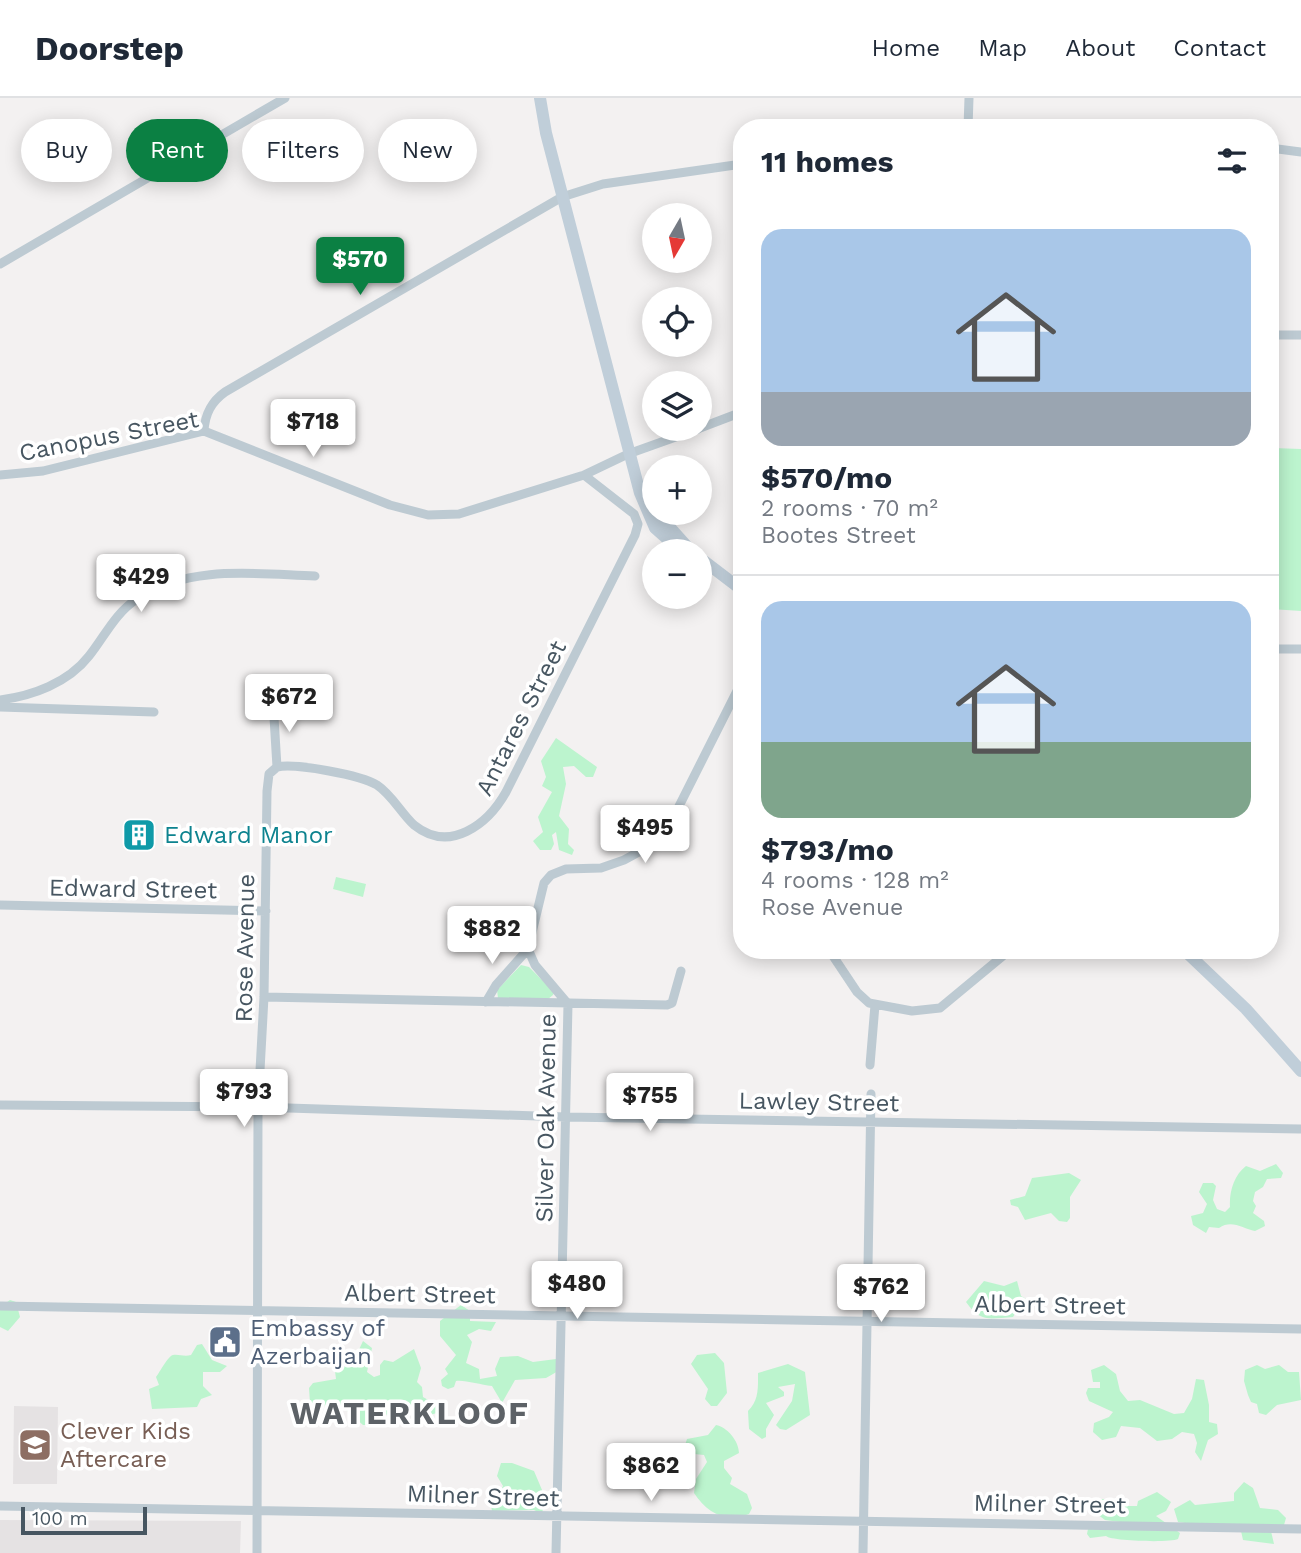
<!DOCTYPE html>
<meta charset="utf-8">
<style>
body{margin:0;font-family:"Work Sans",sans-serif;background:#f2f2f3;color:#1f2937;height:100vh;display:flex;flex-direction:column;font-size:26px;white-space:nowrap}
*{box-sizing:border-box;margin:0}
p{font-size:23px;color:#747a83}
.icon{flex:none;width:38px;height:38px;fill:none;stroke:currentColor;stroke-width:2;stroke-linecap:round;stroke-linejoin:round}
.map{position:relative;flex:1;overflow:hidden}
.sheet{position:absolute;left:733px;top:21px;width:546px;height:840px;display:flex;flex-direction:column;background:#fff;border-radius:28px;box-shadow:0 4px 18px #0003}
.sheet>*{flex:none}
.hud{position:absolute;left:21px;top:21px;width:607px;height:63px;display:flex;gap:14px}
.needle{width:46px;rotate:189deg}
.controls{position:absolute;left:642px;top:105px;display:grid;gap:14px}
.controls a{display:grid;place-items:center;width:70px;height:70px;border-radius:50%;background:#fff;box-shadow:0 4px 18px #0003;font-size:35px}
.scale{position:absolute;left:21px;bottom:18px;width:126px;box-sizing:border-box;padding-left:7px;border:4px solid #475661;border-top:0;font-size:19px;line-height:24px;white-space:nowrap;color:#475661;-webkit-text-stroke:5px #fff;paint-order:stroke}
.price{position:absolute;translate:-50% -60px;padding:0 16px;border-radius:7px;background:#fff;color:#222;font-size:23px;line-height:46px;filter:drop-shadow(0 2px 4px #0008)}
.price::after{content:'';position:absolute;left:50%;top:42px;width:21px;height:16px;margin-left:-10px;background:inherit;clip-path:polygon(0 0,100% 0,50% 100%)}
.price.on{background:#0b8043;color:#fff}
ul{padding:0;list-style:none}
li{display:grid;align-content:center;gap:14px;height:371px;padding:0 28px}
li+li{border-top:2px solid #e0e1e3}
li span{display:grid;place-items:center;height:217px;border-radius:21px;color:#555}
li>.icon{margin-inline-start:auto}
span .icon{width:126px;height:126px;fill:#fffc;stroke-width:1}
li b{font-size:30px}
h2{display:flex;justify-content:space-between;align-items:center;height:84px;padding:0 28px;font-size:30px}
.pill{padding:0 24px;border-radius:32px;background:#fff;box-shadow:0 4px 18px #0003;font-size:24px;line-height:63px}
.pill.on{background:#0b8043;color:#fff}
header{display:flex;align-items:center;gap:42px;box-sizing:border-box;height:98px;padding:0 35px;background:#fff;border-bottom:2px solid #e0e1e3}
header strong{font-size:33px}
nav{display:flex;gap:38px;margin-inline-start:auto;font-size:24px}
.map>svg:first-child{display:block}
.education{fill:#e5e2e3}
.green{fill:#bcf4ce}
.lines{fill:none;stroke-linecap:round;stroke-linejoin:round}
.minor{stroke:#bdcad2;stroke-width:9}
.secondary{stroke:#c0ced9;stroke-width:12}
.labels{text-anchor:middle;stroke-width:7;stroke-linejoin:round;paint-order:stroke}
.street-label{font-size:24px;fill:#475661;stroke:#fff}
.culture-label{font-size:24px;fill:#0d838f;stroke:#fff;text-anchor:start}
.service-label{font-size:24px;fill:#4e5e75;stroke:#fff;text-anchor:start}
.education-label{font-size:24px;fill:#785e54;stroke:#fff;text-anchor:start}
.district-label{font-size:32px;font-weight:bold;letter-spacing:2px;fill:#5d6267;stroke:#fff}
</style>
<header>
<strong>Doorstep</strong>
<nav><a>Home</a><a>Map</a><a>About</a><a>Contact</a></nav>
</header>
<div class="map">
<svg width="1301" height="1455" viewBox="0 0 1301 1455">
<rect width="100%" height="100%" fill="#f3f1f1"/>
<path class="education" d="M 14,1308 L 58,1309 L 57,1386 L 13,1386 Z
M 0,1422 L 241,1423 L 240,1455 L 0,1455 Z"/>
<path class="green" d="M 1273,350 L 1301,351 L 1301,513 L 1271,511 Z
M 556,640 L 597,669 L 593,679 L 586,679 L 574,668 L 563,669 L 566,686 L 559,718 L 569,731 L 568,746 L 574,752 L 572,757 L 559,752 L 556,734 L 552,737 L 554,746 L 551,752 L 540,752 L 533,743 L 543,734 L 538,719 L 552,694 L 542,688 L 546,679 L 541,663 Z
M 336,779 L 366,786 L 363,799 L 333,791 Z
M 521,867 L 529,869 L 554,894 L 553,897 L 548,901 L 498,900 L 497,892 Z
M 1276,1066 L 1283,1075 L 1281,1080 L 1267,1081 L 1263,1089 L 1255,1094 L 1253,1103 L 1256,1108 L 1253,1115 L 1264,1123 L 1265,1128 L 1255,1133 C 1243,1131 1232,1121 1219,1130 L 1209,1129 L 1206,1135 L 1193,1127 L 1191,1118 L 1203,1115 L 1207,1106 L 1199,1094 L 1203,1085 L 1213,1085 L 1216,1088 L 1213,1102 L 1217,1111 L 1225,1114 L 1230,1109 C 1229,1094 1234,1077 1246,1068 L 1260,1073 Z
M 1069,1075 L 1081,1082 L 1070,1099 L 1070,1120 L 1067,1124 L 1059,1123 L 1051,1115 L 1025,1122 L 1018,1109 L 1011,1107 L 1010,1102 L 1025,1098 L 1032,1080 Z
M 984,1183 L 1004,1188 L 1017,1183 L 1021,1198 L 1030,1203 L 1030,1208 L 1022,1214 L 1017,1213 L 1013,1219 C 991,1220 981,1226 966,1204 Z
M 10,1202 L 16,1204 L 20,1219 L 8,1233 L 0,1229 L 0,1209 Z
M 461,1207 L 470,1213 L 470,1223 L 496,1224 L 491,1233 L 479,1231 L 467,1237 L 472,1244 L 466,1265 L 479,1271 L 480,1281 L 497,1278 L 495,1271 L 500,1259 L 518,1258 L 533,1264 L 556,1261 L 560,1272 L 546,1280 L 515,1282 L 502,1305 L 492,1288 C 480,1287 466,1282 456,1283 L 454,1289 L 448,1291 L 442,1288 L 441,1282 L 448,1276 L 445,1271 L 456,1257 L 440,1238 L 440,1223 Z
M 363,1243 L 372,1250 L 367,1274 L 374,1279 L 380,1277 L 380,1267 L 384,1262 L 393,1264 L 414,1251 L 421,1270 L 417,1284 L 422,1289 L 423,1299 L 439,1308 L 440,1314 L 430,1317 L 416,1311 L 405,1319 L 398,1315 L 391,1318 L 374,1313 L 367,1327 L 363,1327 L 345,1311 L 310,1305 L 309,1290 L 313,1285 L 336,1281 L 335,1273 L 338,1264 L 356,1258 Z
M 202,1246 L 212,1262 L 227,1268 L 220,1274 L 203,1274 L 203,1288 L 212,1297 L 201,1301 L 197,1309 L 152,1311 L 149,1291 L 159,1287 L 156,1279 C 160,1274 168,1258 173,1257 C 179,1256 184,1259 191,1257 L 197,1247 Z
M 715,1255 L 724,1265 L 727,1295 L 717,1308 L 711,1308 L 705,1301 L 708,1291 L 691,1266 L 697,1257 Z
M 788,1266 L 805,1274 L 810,1317 L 786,1332 L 780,1331 L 776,1327 L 792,1303 L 795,1286 L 778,1289 L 784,1294 L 784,1298 L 766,1305 L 774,1317 L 766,1331 L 766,1339 L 762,1341 L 749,1331 L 748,1313 C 759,1302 758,1290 758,1275 Z
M 1104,1267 L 1116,1276 L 1120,1293 L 1128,1303 L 1140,1302 L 1174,1316 L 1184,1315 L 1192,1301 L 1196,1281 L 1204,1282 L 1209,1307 L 1209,1324 L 1217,1326 L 1218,1336 L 1208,1342 L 1201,1363 L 1195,1354 L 1197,1345 L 1194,1336 L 1182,1334 L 1172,1341 L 1157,1343 L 1140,1330 L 1121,1328 L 1116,1339 L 1102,1342 L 1093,1334 L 1094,1325 L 1109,1319 L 1113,1314 L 1089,1303 L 1086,1295 L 1088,1290 L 1100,1290 L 1100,1284 L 1093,1284 L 1091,1272 Z
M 1257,1267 L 1265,1271 L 1279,1267 L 1288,1274 L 1299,1274 L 1301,1302 L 1277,1307 L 1266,1317 L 1259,1315 L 1257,1306 L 1251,1304 L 1248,1297 L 1244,1283 L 1245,1272 Z
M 716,1327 C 727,1329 739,1343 739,1355 L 724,1363 L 724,1370 L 732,1380 L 730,1386 L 747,1396 L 752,1410 L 749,1416 C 725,1425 707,1415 694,1395 L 696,1381 L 707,1364 L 704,1357 L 694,1356 L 685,1347 L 687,1341 L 708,1337 Z
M 501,1365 L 512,1365 L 534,1373 L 545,1399 L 542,1416 L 534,1412 L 492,1413 L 490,1402 L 497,1399 L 503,1388 L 497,1378 Z
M 1244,1384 L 1253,1390 L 1260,1410 L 1278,1412 L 1286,1420 L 1284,1427 L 1271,1433 L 1274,1446 L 1243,1442 L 1241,1433 L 1178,1424 L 1174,1411 L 1190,1402 L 1195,1407 L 1234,1403 L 1234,1395 Z
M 1157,1394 L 1171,1404 L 1166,1413 L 1156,1418 L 1180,1435 L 1178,1441 C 1170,1445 1111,1443 1106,1438 L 1090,1440 L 1087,1436 L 1088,1431 L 1120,1424 L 1105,1422 L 1097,1416 L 1099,1401 L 1106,1401 L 1108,1408 L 1137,1408 L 1138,1403 Z"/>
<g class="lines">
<path class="minor" d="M 968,30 L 969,0
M 1270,50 L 1301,54
M 0,166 L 285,0
M 1270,237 L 1301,237
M 700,330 L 742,314
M 204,333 C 205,316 211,304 225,294 L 562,99 L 603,86 L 742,66
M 0,377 L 43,373 L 204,333 L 390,407 L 428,417 L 459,416 L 584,377 L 628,356 L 698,331
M 1270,551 L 1301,551
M 0,602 C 32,598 68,585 89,558 C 105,538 115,515 137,501 C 189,466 256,476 315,478
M 273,603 L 277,669
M 0,609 L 154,614
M 277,669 C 295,665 361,677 377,687 C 392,697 401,715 414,727 C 450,756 488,726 506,694 L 635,437 L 638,426 L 634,416 L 584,377
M 0,807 L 266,813
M 829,852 L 857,894 L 869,905 L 912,913 L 940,910 L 1010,852
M 264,899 L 667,907 L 672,905 L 681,873
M 486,904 L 496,887 L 528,851
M 870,967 L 875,907
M 0,1007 L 258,1009 L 566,1019 L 1301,1031
M 0,1208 L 1301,1231
M 0,1408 L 1301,1431
M 257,1455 L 258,1009 L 264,899 L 267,693 L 269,676 L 277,669
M 556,1455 L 568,906 L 535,867 L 528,851 L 544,785 L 551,777 L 566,771 L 601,770 L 624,762 L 657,744 L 666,734 L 742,583
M 863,1455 L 871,996"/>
<path class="secondary" d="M 540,0 L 546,35 L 640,395 L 655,430 L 681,453
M 657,415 L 691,453
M 700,460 L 742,492
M 1184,852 L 1246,911 L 1301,973"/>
</g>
<defs>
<symbol id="building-square" viewBox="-11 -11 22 22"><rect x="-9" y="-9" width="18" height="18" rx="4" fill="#0f9aa8" stroke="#fff"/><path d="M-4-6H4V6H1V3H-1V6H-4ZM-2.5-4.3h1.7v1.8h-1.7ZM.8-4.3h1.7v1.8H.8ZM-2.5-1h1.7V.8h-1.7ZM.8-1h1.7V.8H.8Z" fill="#fff"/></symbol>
<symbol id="civic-square" viewBox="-11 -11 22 22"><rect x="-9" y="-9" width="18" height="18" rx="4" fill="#5c6f8a" stroke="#fff"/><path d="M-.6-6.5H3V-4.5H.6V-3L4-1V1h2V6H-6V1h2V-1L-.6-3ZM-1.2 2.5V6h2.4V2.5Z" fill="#fff"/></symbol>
<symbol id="school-square" viewBox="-11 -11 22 22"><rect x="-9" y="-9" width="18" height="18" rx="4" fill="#8d6e63" stroke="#fff"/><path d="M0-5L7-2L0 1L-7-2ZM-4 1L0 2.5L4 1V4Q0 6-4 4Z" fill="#fff"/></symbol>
</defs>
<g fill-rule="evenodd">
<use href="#building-square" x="120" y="718" width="38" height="38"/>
<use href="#civic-square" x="206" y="1225" width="38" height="38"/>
<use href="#school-square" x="16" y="1328" width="38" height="38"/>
</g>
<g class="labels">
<g class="street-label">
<text transform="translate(109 338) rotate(-11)" y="8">Canopus Street</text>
<text transform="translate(521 620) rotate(-63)" y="8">Antares Street</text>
<text transform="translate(133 791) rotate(1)" y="8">Edward Street</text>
<text transform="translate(245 850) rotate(-89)" y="8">Rose Avenue</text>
<text transform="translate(819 1004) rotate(1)" y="8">Lawley Street</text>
<text transform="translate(546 1020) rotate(-89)" y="8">Silver Oak Avenue</text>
<text transform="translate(420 1196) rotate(1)" y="8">Albert Street</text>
<text transform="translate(1050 1207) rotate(1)" y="8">Albert Street</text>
<text transform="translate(483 1398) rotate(2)" y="8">Milner Street</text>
<text transform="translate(1050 1406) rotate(1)" y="8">Milner Street</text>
</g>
<g class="culture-label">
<text x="164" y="745">Edward Manor</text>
</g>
<g class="service-label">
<text x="250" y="1238">Embassy of<tspan x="250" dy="28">Azerbaijan</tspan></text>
</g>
<g class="education-label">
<text x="60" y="1341">Clever Kids<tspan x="60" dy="28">Aftercare</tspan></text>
</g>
<g class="district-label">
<text x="410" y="1326">WATERKLOOF</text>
</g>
</g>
</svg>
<div class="controls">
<a><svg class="needle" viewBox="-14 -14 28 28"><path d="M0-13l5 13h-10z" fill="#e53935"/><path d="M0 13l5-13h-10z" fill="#747a83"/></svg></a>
<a><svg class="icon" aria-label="locate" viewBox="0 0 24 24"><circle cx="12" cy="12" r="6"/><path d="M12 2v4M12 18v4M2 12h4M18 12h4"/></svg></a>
<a><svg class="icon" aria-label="layers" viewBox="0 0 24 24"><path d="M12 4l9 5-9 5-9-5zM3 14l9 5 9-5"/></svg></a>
<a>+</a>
<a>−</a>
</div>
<div class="scale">100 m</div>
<b class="price on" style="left:360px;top:199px">$570</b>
<b class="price" style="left:313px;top:361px">$718</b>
<b class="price" style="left:141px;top:516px">$429</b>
<b class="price" style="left:289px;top:636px">$672</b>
<b class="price" style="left:645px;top:767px">$495</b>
<b class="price" style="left:492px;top:868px">$882</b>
<b class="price" style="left:244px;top:1031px">$793</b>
<b class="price" style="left:650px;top:1035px">$755</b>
<b class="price" style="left:577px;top:1223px">$480</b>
<b class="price" style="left:881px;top:1226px">$762</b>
<b class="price" style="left:651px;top:1405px">$862</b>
<div class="hud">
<a class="pill">Buy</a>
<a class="pill on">Rent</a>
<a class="pill">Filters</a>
<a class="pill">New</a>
</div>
<section class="sheet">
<h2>11 homes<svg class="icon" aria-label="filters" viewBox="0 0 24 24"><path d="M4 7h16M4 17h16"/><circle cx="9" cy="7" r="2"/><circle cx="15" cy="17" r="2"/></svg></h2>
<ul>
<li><span style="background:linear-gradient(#a9c7e8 75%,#9aa5b1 0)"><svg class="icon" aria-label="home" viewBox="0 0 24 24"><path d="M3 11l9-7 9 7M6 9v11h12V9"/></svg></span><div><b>$570/mo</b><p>2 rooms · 70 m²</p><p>Bootes Street</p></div></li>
<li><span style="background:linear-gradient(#a9c7e8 65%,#7fa58c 0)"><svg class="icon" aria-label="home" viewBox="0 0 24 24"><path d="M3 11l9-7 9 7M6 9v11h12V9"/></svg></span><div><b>$793/mo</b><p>4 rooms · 128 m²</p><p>Rose Avenue</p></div></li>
</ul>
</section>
</div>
